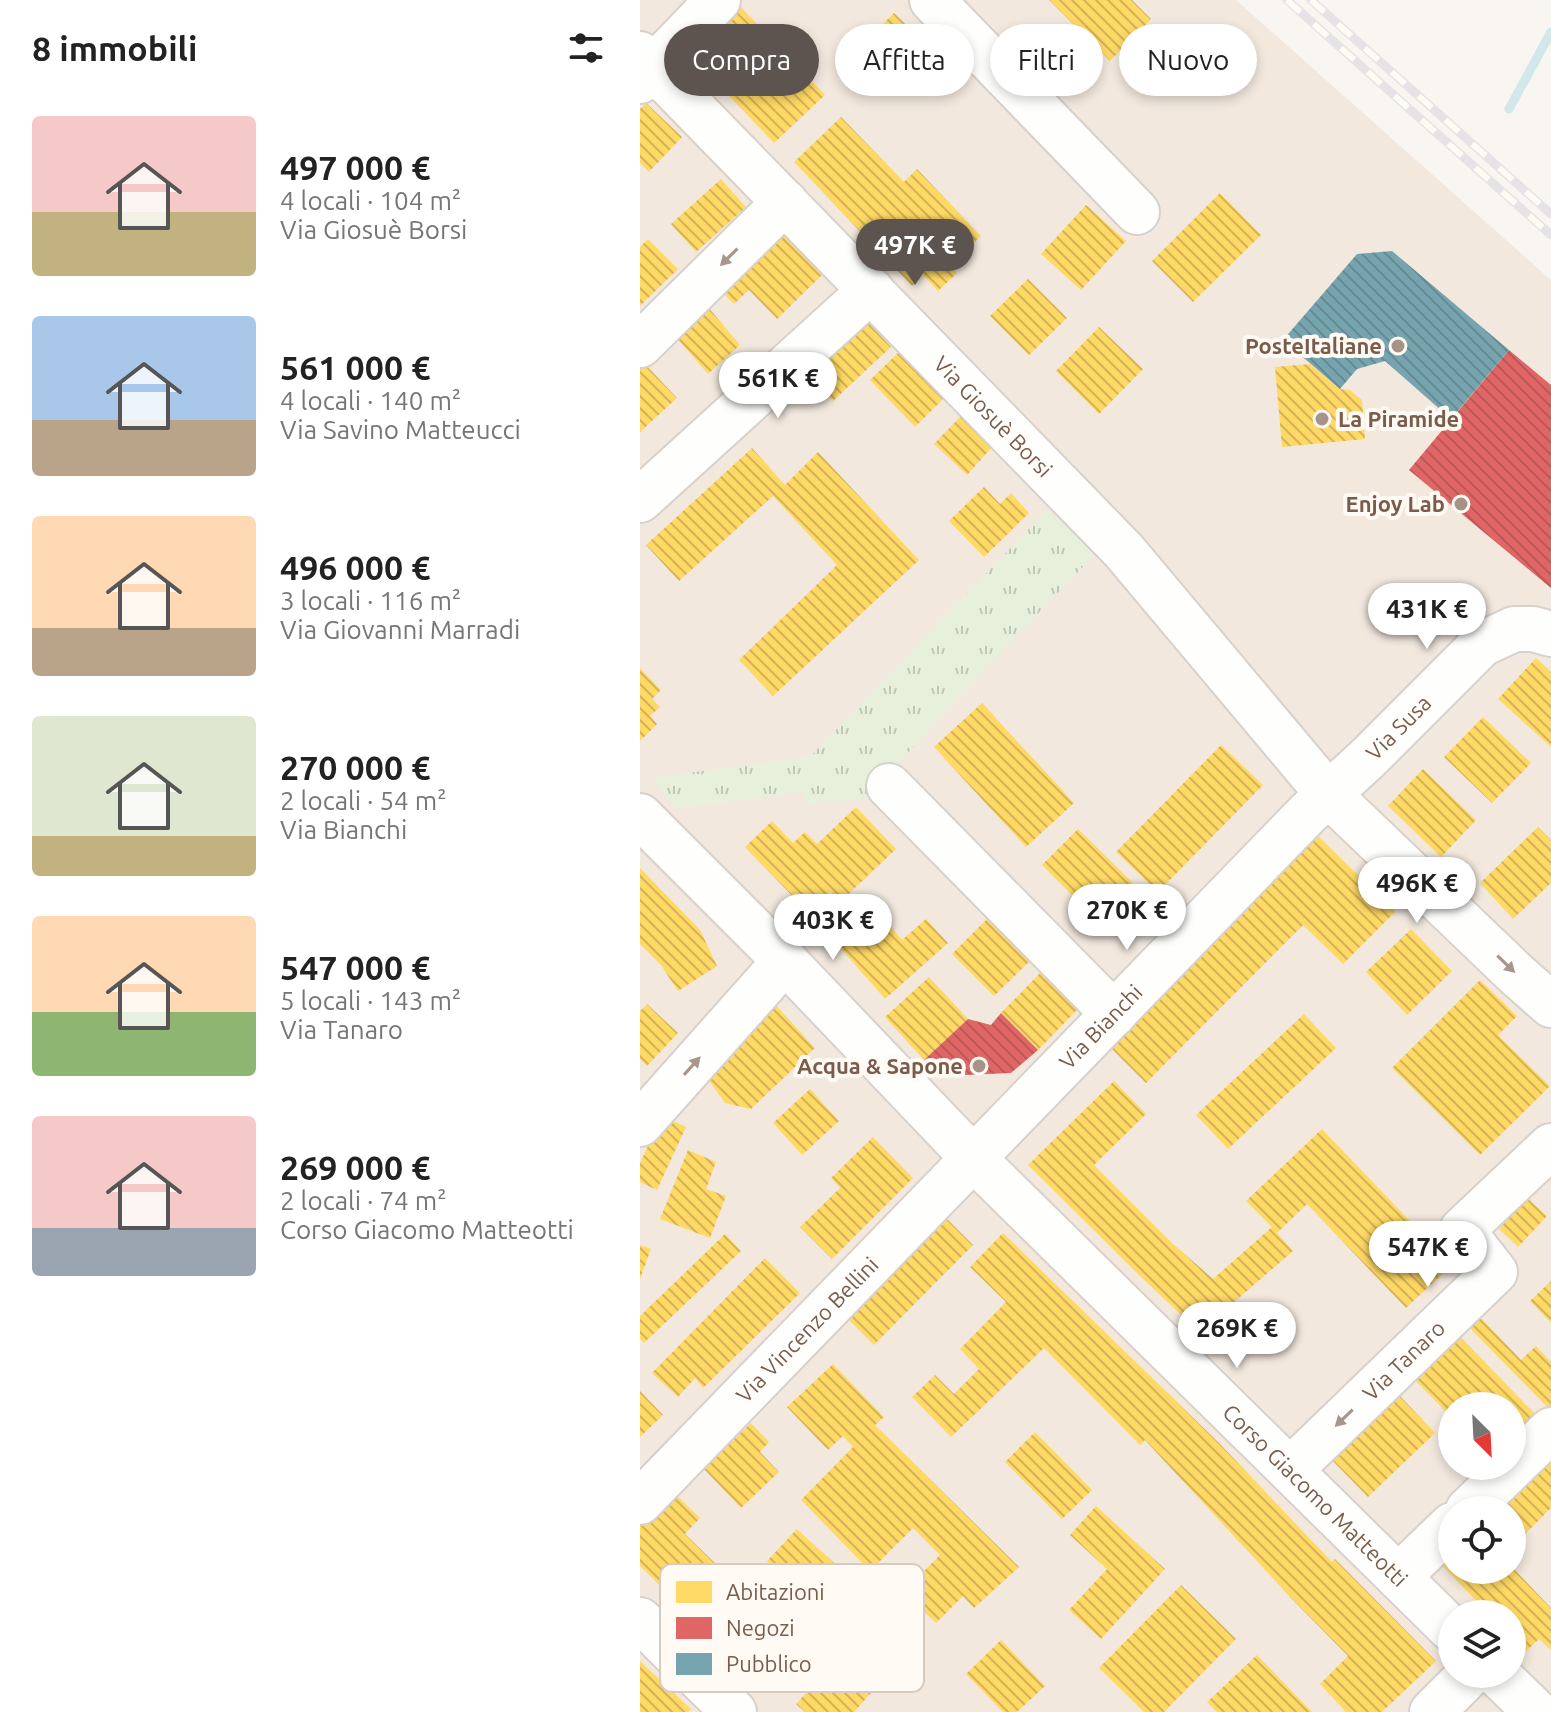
<!DOCTYPE html>
<html lang="it">
<meta charset="utf-8">
<style>
body{margin:0;font-family:Ubuntu,sans-serif;background:#f2f2f2;color:#222;height:100vh;display:flex;flex-direction:column;font-size:30px;white-space:nowrap}
*{box-sizing:border-box;margin:0}
p{font-size:26px;color:#767676}
.icon{flex:none;width:44px;height:44px;fill:none;stroke:currentColor;stroke-width:2;stroke-linecap:round;stroke-linejoin:round}
.map{position:relative;flex:1;overflow:hidden}
.details{display:flex;flex-direction:column;background:#fff;width:640px}
.details>*{flex:none}
.hud{position:absolute;left:24px;top:24px;width:760px;height:72px;display:flex;gap:16px}
.needle{width:52px;rotate:156deg}
.tools{position:absolute;left:798px;top:1392px;display:grid;gap:16px}
.tools a{display:grid;place-items:center;width:88px;height:88px;border-radius:50%;background:#fff;box-shadow:0 4px 12px #0003;font-size:40px}
.price{position:absolute;translate:-50% -68px;padding:0 18px;border-radius:28px;background:#fff;color:#222;font-size:26px;line-height:52px;filter:drop-shadow(0 2px 4px #0008)}
.price::after{content:'';position:absolute;left:50%;top:48px;width:24px;height:18px;margin-left:-12px;background:inherit;clip-path:polygon(0 0,100% 0,50% 100%)}
.price.selected{background:#5d544f;color:#fff}
ul{padding:0;list-style:none}
li{display:flex;align-items:center;gap:24px;height:200px;padding:0 32px}
li span{display:grid;place-items:center;flex:none;width:224px;height:160px;border-radius:8px;color:#555}
li>.icon{margin-inline-start:auto}
span .icon{width:96px;height:96px;fill:#fffc;stroke-width:1}
li b{font-size:34px}
h2{display:flex;justify-content:space-between;align-items:center;height:96px;padding:0 32px;font-size:34px}
.chip{padding:0 28px;border-radius:36px;background:#fff;box-shadow:0 4px 12px #0003;font-size:28px;line-height:72px}
.chip.selected{background:#5d544f;color:#fff}
main{display:flex;flex:1;min-height:0}
.map>svg:first-child{display:block}
.residential{fill:#f2e8de;fill-rule:evenodd}
.park{fill:url(#park-tufts)}
.homes{fill:url(#homes-back-hatch)}
.shops{fill:url(#shops-back-hatch)}
.public{fill:url(#public-back-hatch)}
.lines{fill:none;stroke-linecap:round;stroke-linejoin:round}
.stream{stroke:#d0e8ea;stroke-width:9}
.minor-casing{stroke:#d7d1cb;stroke-width:48}
.minor{stroke:#fefefd;stroke-width:44}
.rail-casing{stroke:#e6e3e7;stroke-width:9}
.rail{stroke:#fffaf3;stroke-width:6;stroke-dasharray:18;stroke-linecap:butt}
.oneway{fill:#a8958b}
.poi-dot{fill:#a69286;stroke:#fffaf3;stroke-width:3}
.labels{text-anchor:middle;stroke-width:8;stroke-linejoin:round;paint-order:stroke}
.poi-label{font-size:22px;font-weight:bold;fill:#7a5c4d;stroke:#fffaf3;text-anchor:end}
.street-label{font-size:22px;fill:#7a5c4d;stroke:#fffaf3}
.key{fill:#fffaf3;stroke:#d7cbc1;stroke-width:2}
.key-label{font-size:22px;fill:#7a5c4d}
</style>
<main>
<section class="details">
<h2>8 immobili<svg class="icon" aria-label="filters" viewBox="0 0 24 24"><path d="M4 7h16M4 17h16"/><circle cx="9" cy="7" r="2"/><circle cx="15" cy="17" r="2"/></svg></h2>
<ul>
<li><span style="background:linear-gradient(#f6c9c9 60%,#c2b280 0)"><svg class="icon" aria-label="home" viewBox="0 0 24 24"><path d="M3 11l9-7 9 7M6 9v11h12V9"/></svg></span><div><b>497 000 €</b><p>4 locali · 104 m²</p><p>Via Giosuè Borsi</p></div></li>
<li><span style="background:linear-gradient(#a9c7e8 65%,#b9a48a 0)"><svg class="icon" aria-label="home" viewBox="0 0 24 24"><path d="M3 11l9-7 9 7M6 9v11h12V9"/></svg></span><div><b>561 000 €</b><p>4 locali · 140 m²</p><p>Via Savino Matteucci</p></div></li>
<li><span style="background:linear-gradient(#ffd9b3 70%,#b9a48a 0)"><svg class="icon" aria-label="home" viewBox="0 0 24 24"><path d="M3 11l9-7 9 7M6 9v11h12V9"/></svg></span><div><b>496 000 €</b><p>3 locali · 116 m²</p><p>Via Giovanni Marradi</p></div></li>
<li><span style="background:linear-gradient(#dfe7d0 75%,#c2b280 0)"><svg class="icon" aria-label="home" viewBox="0 0 24 24"><path d="M3 11l9-7 9 7M6 9v11h12V9"/></svg></span><div><b>270 000 €</b><p>2 locali · 54 m²</p><p>Via Bianchi</p></div></li>
<li><span style="background:linear-gradient(#ffd9b3 60%,#8fb573 0)"><svg class="icon" aria-label="home" viewBox="0 0 24 24"><path d="M3 11l9-7 9 7M6 9v11h12V9"/></svg></span><div><b>547 000 €</b><p>5 locali · 143 m²</p><p>Via Tanaro</p></div></li>
<li><span style="background:linear-gradient(#f6c9c9 70%,#9aa5b1 0)"><svg class="icon" aria-label="home" viewBox="0 0 24 24"><path d="M3 11l9-7 9 7M6 9v11h12V9"/></svg></span><div><b>269 000 €</b><p>2 locali · 74 m²</p><p>Corso Giacomo Matteotti</p></div></li>
</ul>
</section>
<div class="map">
<svg width="911" height="1712" viewBox="0 0 911 1712">
<defs>
<pattern id="park-tufts" width="24" height="20" patternUnits="userSpaceOnUse" patternTransform="scale(2)"><rect width="24" height="20" fill="#e7f0db"/><path d="M3 7l-1-3M5 7V3M7 7l1-3M15 17l-1-3M17 17v-4M19 17l1-3" fill="none" stroke="#c0c6b4"/></pattern>
<pattern id="homes-back-hatch" width="6" height="6" patternUnits="userSpaceOnUse" patternTransform="scale(2)"><rect width="6" height="6" fill="#ffd966"/><path d="M-1 5l2 2M0 0l6 6M5-1l2 2" fill="none" stroke="#d3b356"/></pattern>
<pattern id="shops-back-hatch" width="6" height="6" patternUnits="userSpaceOnUse" patternTransform="scale(2)"><rect width="6" height="6" fill="#e06666"/><path d="M-1 5l2 2M0 0l6 6M5-1l2 2" fill="none" stroke="#bb5756"/></pattern>
<pattern id="public-back-hatch" width="6" height="6" patternUnits="userSpaceOnUse" patternTransform="scale(2)"><rect width="6" height="6" fill="#76a5af"/><path d="M-1 5l2 2M0 0l6 6M5-1l2 2" fill="none" stroke="#668a91"/></pattern>
</defs>
<rect width="100%" height="100%" fill="#f9f5f0"/>
<path class="residential" d="M 0,0 L 596,0 L 911,280 L 911,1712 L 0,1712 ZM 812,1406 L 872,1406 L 872,1466 L 812,1466 ZM 812,1510 L 872,1510 L 872,1570 L 812,1570 ZM 812,1614 L 872,1614 L 872,1674 L 812,1674 Z"/>
<path class="park" d="M 408,509 L 455,554 L 320,695 L 258,764 L 233,782 L 243,796 L 166,804 L 160,792 L 37,809 L 11,778 L 171,756 Z"/>
<path class="homes" d="M 409,0 L 492,0 L 511,19 L 470,61 Z
M 98,4 L 185,95 L 134,143 L 48,53 Z
M 254,13 L 295,53 L 257,91 L 216,51 Z
M 6,103 L 42,137 L 9,172 L 0,163 L 0,109 Z
M 201,117 L 264,182 L 277,169 L 341,236 L 310,266 L 317,273 L 298,291 L 283,275 L 272,286 L 154,162 Z
M 81,179 L 106,207 L 56,252 L 31,224 Z
M 580,193 L 621,235 L 553,302 L 512,261 Z
M 446,205 L 486,241 L 441,290 L 401,254 Z
M 140,230 L 183,274 L 137,319 L 109,290 L 94,304 L 79,289 Z
M 8,239 L 38,269 L 0,306 L 0,247 Z
M 388,279 L 427,318 L 389,355 L 350,316 Z
M 68,307 L 100,345 L 68,374 L 35,336 Z
M 225,319 L 251,347 L 193,401 L 167,372 Z
M 459,327 L 503,369 L 459,414 L 416,371 Z
M 259,352 L 304,398 L 275,427 L 230,380 Z
M 3,362 L 37,398 L 0,432 L 0,365 Z
M 670,364 L 700,389 L 710,390 L 722,400 L 725,439 L 642,447 L 635,367 Z
M 321,416 L 353,446 L 327,475 L 294,444 Z
M 112,448 L 145,485 L 178,452 L 279,560 L 133,696 L 99,660 L 197,565 L 133,496 L 39,581 L 6,545 Z
M 344,487 L 360,504 L 371,493 L 389,513 L 344,557 L 309,521 Z
M 896,658 L 911,672 L 911,747 L 858,699 Z
M 0,668 L 21,690 L 12,699 L 20,707 L 10,716 L 17,724 L 0,741 Z
M 342,703 L 434,803 L 386,847 L 294,747 Z
M 843,717 L 891,763 L 852,803 L 804,757 Z
M 581,745 L 623,785 L 518,892 L 476,852 Z
M 783,769 L 836,820 L 801,857 L 748,806 Z
M 216,807 L 256,849 L 200,902 L 190,891 L 178,902 L 173,897 L 163,907 L 105,847 L 132,821 L 153,843 L 165,832 L 177,844 Z
M 898,827 L 911,840 L 911,883 L 873,919 L 840,883 Z
M 438,829 L 492,882 L 456,919 L 402,865 Z
M 676,834 L 755,912 L 703,964 L 663,925 L 506,1083 L 468,1045 Z
M 0,868 L 60,930 L 77,966 L 38,991 L 21,965 L 0,944 Z
M 235,908 L 262,940 L 286,919 L 308,943 L 245,999 L 196,943 Z
M 348,918 L 391,960 L 354,996 L 312,954 Z
M 771,929 L 812,971 L 767,1015 L 726,972 Z
M 402,971 L 439,1008 L 398,1050 L 361,1013 Z
M 289,977 L 328,1019 L 284,1060 L 245,1017 Z
M 840,980 L 877,1016 L 858,1035 L 910,1086 L 840,1155 L 752,1068 Z
M 131,1000 L 175,1048 L 111,1109 L 85,1103 L 63,1072 Z
M 7,1004 L 38,1033 L 7,1066 L 0,1059 L 0,1011 Z
M 664,1014 L 696,1048 L 588,1149 L 556,1115 Z
M 474,1081 L 506,1114 L 454,1165 L 532,1243 L 573,1279 L 632,1227 L 606,1201 L 682,1129 L 812,1265 L 766,1308 L 667,1204 L 637,1233 L 653,1251 L 593,1303 L 605,1312 L 573,1345 L 500,1276 L 388,1165 Z
M 170,1089 L 199,1121 L 162,1155 L 133,1123 Z
M 22,1116 L 46,1127 L 17,1190 L 0,1182 L 0,1163 Z
M 233,1137 L 273,1178 L 192,1259 L 160,1227 L 200,1188 L 191,1178 Z
M 48,1150 L 76,1162 L 66,1189 L 86,1196 L 70,1238 L 20,1219 Z
M 887,1198 L 907,1216 L 878,1247 L 859,1229 Z
M 306,1218 L 333,1245 L 234,1345 L 206,1317 Z
M 363,1233 L 579,1443 L 692,1562 L 695,1559 L 796,1661 L 742,1712 L 706,1712 L 680,1684 L 708,1656 L 652,1599 L 505,1440 L 500,1445 L 404,1348 L 311,1437 L 272,1397 L 295,1375 L 314,1394 L 339,1369 L 320,1349 L 366,1302 L 330,1267 Z
M 85,1234 L 101,1251 L 4,1343 L 0,1339 L 0,1316 Z
M 0,1245 L 11,1249 L 0,1279 Z
M 125,1258 L 160,1293 L 63,1388 L 55,1378 L 38,1397 L 12,1373 Z
M 911,1281 L 911,1323 L 890,1301 Z
M 838,1315 L 881,1360 L 896,1346 L 911,1362 L 911,1411 L 827,1325 Z
M 820,1337 L 907,1426 L 872,1460 L 872,1406 L 812,1406 L 812,1418 L 775,1380 Z
M 193,1364 L 244,1417 L 235,1425 L 379,1567 L 334,1608 L 323,1596 L 296,1623 L 263,1592 L 300,1555 L 273,1528 L 230,1571 L 161,1500 L 213,1447 L 203,1436 L 188,1450 L 147,1407 Z
M 0,1391 L 23,1415 L 0,1437 Z
M 758,1394 L 795,1433 L 728,1497 L 690,1458 Z
M 111,1423 L 129,1442 L 120,1452 L 139,1472 L 101,1508 L 64,1469 Z
M 395,1432 L 452,1490 L 422,1519 L 365,1462 Z
M 911,1458 L 911,1508 L 884,1535 L 872,1523 L 872,1510 L 858,1510 Z
M 33,1492 L 60,1518 L 45,1534 L 79,1567 L 41,1606 L 0,1566 L 0,1526 Z
M 456,1506 L 525,1569 L 461,1639 L 429,1610 L 467,1569 L 430,1535 Z
M 157,1529 L 205,1573 L 175,1605 L 127,1561 Z
M 812,1548 L 812,1570 L 872,1570 L 872,1567 L 911,1608 L 911,1650 L 899,1639 L 885,1652 L 872,1639 L 872,1614 L 849,1614 L 798,1561 Z
M 541,1585 L 596,1639 L 524,1712 L 504,1712 L 459,1668 Z
M 361,1640 L 405,1686 L 377,1712 L 363,1712 L 326,1674 Z
M 617,1655 L 672,1712 L 577,1712 L 567,1702 Z
M 0,1661 L 51,1709 L 48,1712 L 0,1712 Z
M 195,1661 L 231,1693 L 214,1712 L 165,1712 L 156,1704 Z"/>
<path class="shops" d="M 869,350 L 911,385 L 911,588 L 769,470 Z
M 361,1013 L 398,1050 L 371,1073 L 301,1076 L 284,1060 L 328,1019 L 351,1025 Z"/>
<path class="public" d="M 752,251 L 869,350 L 811,419 L 745,361 L 717,369 L 700,389 L 643,340 L 717,254 Z"/>
<g class="lines">
<path class="stream" d="M 869,109 L 911,32"/>
<defs>
<g id="minor">
<path d="M 292,0 L 497,212"/>
<path id="s1" d="M 0,54 L 484,551 L 688,794 L 876,974 L 911,1005"/>
<path d="M 0,81 L 78,0"/>
<path d="M 0,345 L 145,202"/>
<path d="M 0,500 L 231,290"/>
<path d="M 249,786 L 474,1014"/>
<path id="s2" d="M 0,816 L 145,961 L 334,1159 L 812,1630"/>
<path d="M 0,1124 L 145,961"/>
<path id="s3" d="M 650,1470 L 855,1272 L 822,1230 L 911,1146"/>
<path id="s4" d="M 0,1502 L 668,813 L 728,758 L 842,644 L 874,629 L 893,629 L 911,634"/>
<path d="M 828,1510 L 911,1430"/>
<path d="M 758,1577 L 812,1525"/>
<path d="M 0,1620 L 94,1712"/>
<path d="M 857,1674 L 896,1712"/>
<path d="M 792,1712 L 830,1674"/>
</g>
</defs>
<use href="#minor" class="minor-casing"/>
<use href="#minor" class="minor"/>
<defs>
<path id="rail" d="M 647,0 L 911,235
M 671,0 L 911,214"/>
</defs>
<use href="#rail" class="rail-casing"/>
<use href="#rail" class="rail"/>
</g>
<defs><path id="oneway-solid" d="M-6-.8H1V-3.2L6.5 0L1 3.2V.8H-6Z" transform="scale(2)"/></defs>
<g class="oneway">
<use href="#oneway-solid" transform="translate(89 257) rotate(135)"/>
<use href="#oneway-solid" transform="translate(866 964) rotate(44)"/>
<use href="#oneway-solid" transform="translate(52 1066) rotate(-48)"/>
<use href="#oneway-solid" transform="translate(704 1418) rotate(136)"/>
</g>
<g class="poi-dot">
<circle cx="758" cy="346" r="8"/>
<circle cx="682" cy="419" r="8"/>
<circle cx="821" cy="504" r="8"/>
<circle cx="339" cy="1066" r="8"/>
</g>
<g class="labels">
<g class="poi-label">
<text x="742" y="354">PosteItaliane</text>
<text x="698" y="427" text-anchor="start">La Piramide</text>
<text x="805" y="512">Enjoy Lab</text>
<text x="323" y="1074">Acqua &amp; Sapone</text>
</g>
<g class="street-label">
<text dy="8" stroke="none"><textPath href="#s1" startOffset="506">Via Giosuè Borsi</textPath></text>
<text dy="8" stroke="none"><textPath href="#s4" startOffset="1084">Via Susa</textPath></text>
<text dy="8" stroke="none"><textPath href="#s4" startOffset="662">Via Bianchi</textPath></text>
<text dy="8" stroke="none"><textPath href="#s4" startOffset="240">Via Vincenzo Bellini</textPath></text>
<text dy="8" stroke="none"><textPath href="#s3" startOffset="158">Via Tanaro</textPath></text>
<text dy="8" stroke="none"><textPath href="#s2" startOffset="958">Corso Giacomo Matteotti</textPath></text>
</g>
</g>
<rect x="20" y="1564" width="264" height="128" rx="12" class="key"/>
<rect x="36" y="1581" width="36" height="22" fill="#ffd966"/>
<rect x="36" y="1617" width="36" height="22" fill="#e06666"/>
<rect x="36" y="1653" width="36" height="22" fill="#76a5af"/>
<g class="key-label">
<text x="86" y="1600">Abitazioni</text>
<text x="86" y="1636">Negozi</text>
<text x="86" y="1672">Pubblico</text>
</g>
</svg>
<div class="tools">
<a><svg class="needle" viewBox="-14 -14 28 28"><path d="M0-13l5 13h-10z" fill="#e53935"/><path d="M0 13l5-13h-10z" fill="#767676"/></svg></a>
<a><svg class="icon" aria-label="locate" viewBox="0 0 24 24"><circle cx="12" cy="12" r="6"/><path d="M12 2v4M12 18v4M2 12h4M18 12h4"/></svg></a>
<a><svg class="icon" aria-label="layers" viewBox="0 0 24 24"><path d="M12 4l9 5-9 5-9-5zM3 14l9 5 9-5"/></svg></a>
</div>
<b class="price selected" style="left:275px;top:287px">497K €</b>
<b class="price" style="left:138px;top:420px">561K €</b>
<b class="price" style="left:787px;top:651px">431K €</b>
<b class="price" style="left:777px;top:925px">496K €</b>
<b class="price" style="left:487px;top:952px">270K €</b>
<b class="price" style="left:193px;top:962px">403K €</b>
<b class="price" style="left:788px;top:1289px">547K €</b>
<b class="price" style="left:597px;top:1370px">269K €</b>
<div class="hud">
<a class="chip selected">Compra</a>
<a class="chip">Affitta</a>
<a class="chip">Filtri</a>
<a class="chip">Nuovo</a>
</div>
</div>
</main>
